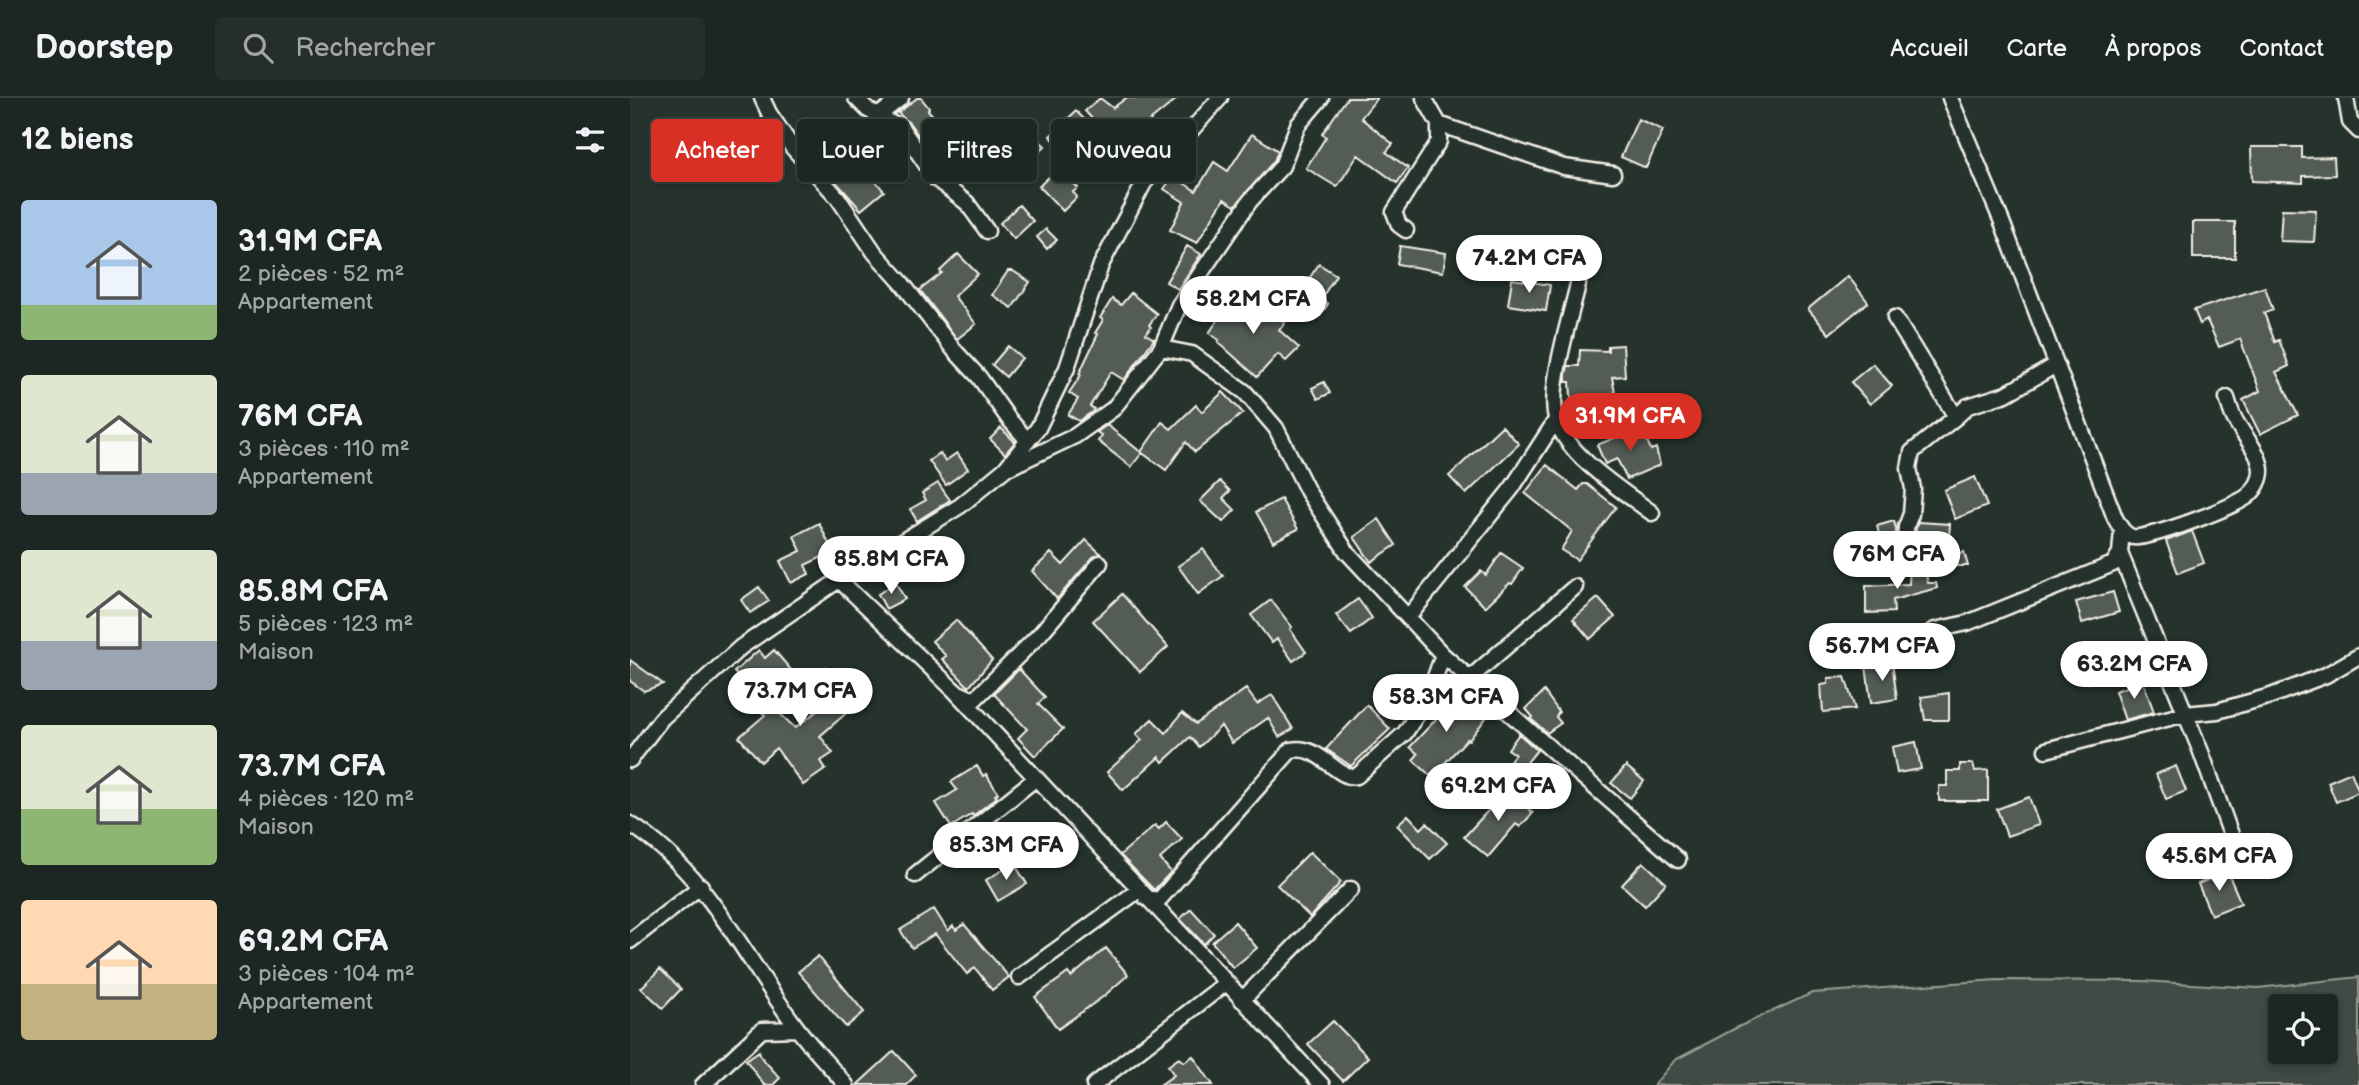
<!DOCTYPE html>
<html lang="fr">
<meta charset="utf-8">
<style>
body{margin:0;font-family:"Balsamiq Sans",sans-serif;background:#252e2a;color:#f1f3f6;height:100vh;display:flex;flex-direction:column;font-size:26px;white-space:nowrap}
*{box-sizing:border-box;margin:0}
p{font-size:23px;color:#a0a5a5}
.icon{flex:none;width:38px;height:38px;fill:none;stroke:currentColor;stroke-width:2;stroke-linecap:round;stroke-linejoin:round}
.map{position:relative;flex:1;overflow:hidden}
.sheet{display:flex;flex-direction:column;background:#1c2622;width:630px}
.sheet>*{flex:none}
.hud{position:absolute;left:21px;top:21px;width:665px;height:63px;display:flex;gap:14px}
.tools{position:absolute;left:1638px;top:896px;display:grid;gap:14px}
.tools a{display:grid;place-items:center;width:70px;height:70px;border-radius:7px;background:#1c2622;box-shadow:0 4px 10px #0003,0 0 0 2px #3a4340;font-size:35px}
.price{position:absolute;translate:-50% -60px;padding:0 16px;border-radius:24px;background:#fff;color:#222;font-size:23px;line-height:46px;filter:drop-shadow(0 2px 4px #0008)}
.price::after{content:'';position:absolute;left:50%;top:42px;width:21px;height:16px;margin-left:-10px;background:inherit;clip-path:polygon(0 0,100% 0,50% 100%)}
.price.selected{background:#d93025;color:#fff}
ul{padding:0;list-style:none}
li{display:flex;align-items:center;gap:21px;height:175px;padding:0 21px}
li span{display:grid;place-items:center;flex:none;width:196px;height:140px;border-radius:7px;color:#555}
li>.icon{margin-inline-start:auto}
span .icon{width:84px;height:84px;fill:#fffc;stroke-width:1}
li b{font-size:30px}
h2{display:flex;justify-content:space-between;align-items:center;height:84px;padding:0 21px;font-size:30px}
.chip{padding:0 24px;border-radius:7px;background:#1c2622;box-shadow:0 4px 10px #0003,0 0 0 2px #3a4340;font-size:24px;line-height:63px}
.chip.selected{background:#d93025;color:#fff}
header{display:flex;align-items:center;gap:42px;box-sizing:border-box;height:98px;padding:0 35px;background:#1c2622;border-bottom:2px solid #3a4340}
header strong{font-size:33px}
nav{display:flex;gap:38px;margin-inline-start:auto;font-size:24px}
.search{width:490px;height:63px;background:#252e2a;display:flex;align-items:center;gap:18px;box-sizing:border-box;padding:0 24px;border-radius:7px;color:#a0a5a5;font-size:26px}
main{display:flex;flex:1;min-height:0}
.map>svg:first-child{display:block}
.green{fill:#414b45;stroke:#9a9e96;stroke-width:2;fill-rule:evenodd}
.building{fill:#525c55;stroke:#f4f1e8;stroke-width:2}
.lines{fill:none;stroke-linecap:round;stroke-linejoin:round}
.minor-casing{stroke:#f4f1e8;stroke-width:19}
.minor{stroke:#26332d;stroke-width:14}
</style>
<header>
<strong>Doorstep</strong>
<div class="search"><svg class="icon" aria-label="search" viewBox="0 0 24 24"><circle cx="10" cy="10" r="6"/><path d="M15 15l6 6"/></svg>Rechercher</div>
<nav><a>Accueil</a><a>Carte</a><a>À propos</a><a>Contact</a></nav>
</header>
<main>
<section class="sheet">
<h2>12 biens<svg class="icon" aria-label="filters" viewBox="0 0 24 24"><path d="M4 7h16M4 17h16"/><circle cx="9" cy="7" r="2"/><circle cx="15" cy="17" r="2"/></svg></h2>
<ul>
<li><span style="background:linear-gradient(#a9c7e8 75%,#8fb573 0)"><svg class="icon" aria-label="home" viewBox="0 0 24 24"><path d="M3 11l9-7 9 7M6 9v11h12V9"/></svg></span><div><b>31.9M CFA</b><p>2 pièces · 52 m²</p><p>Appartement</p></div></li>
<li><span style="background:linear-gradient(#dfe7d0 70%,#9aa5b1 0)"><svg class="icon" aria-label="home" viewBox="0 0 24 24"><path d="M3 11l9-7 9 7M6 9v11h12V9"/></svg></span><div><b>76M CFA</b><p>3 pièces · 110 m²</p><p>Appartement</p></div></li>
<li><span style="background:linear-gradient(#dfe7d0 65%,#9aa5b1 0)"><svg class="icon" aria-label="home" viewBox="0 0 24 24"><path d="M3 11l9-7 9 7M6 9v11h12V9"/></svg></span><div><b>85.8M CFA</b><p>5 pièces · 123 m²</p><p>Maison</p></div></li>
<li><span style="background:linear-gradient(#dfe7d0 60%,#8fb573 0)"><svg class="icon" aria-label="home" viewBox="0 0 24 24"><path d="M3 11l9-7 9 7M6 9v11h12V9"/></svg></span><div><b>73.7M CFA</b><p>4 pièces · 120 m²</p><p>Maison</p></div></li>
<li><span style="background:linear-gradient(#ffd9b3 60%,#c2b280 0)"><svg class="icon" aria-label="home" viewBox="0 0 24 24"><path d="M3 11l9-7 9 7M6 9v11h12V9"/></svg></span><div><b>69.2M CFA</b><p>3 pièces · 104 m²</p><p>Appartement</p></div></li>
</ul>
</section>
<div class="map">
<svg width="1729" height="987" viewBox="0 0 1729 987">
<rect width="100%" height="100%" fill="#26332d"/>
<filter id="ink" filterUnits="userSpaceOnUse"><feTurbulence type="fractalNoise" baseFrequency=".0143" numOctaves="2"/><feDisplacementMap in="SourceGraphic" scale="14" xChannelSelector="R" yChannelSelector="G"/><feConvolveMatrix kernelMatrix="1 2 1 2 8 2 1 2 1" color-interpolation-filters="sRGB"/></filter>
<g filter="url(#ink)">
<path class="green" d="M 1729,879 L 1729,987 L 1024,987 L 1045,962 L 1106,930 L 1182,895 L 1367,882 L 1512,883 L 1628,890 ZM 1650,908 L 1696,908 L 1696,954 L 1650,954 Z"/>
<path class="building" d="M 287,0 L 291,0 L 299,10 L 298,12 L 341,61 L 319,79 L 280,26 L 268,15 Z
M 470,0 L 483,10 L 496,0 L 548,0 L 504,36 L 521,55 L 506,69 L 455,13 Z
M 717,0 L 747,0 L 731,20 L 763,46 L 756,54 L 778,70 L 767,85 L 728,57 L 707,89 L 676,70 L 696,39 L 692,36 Z
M 446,13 L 455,22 L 429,47 L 420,38 Z
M 1008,21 L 1033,32 L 1016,70 L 991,59 Z
M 394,28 L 415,48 L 389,75 L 368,54 Z
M 622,36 L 648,53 L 644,63 L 605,108 L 594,101 L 567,145 L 540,132 L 554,104 L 534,91 L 543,78 L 566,93 L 584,64 L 598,73 Z
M 192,41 L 228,81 L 237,73 L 254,93 L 231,112 L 179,53 Z
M 1621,49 L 1672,49 L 1672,60 L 1704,59 L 1705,77 L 1673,78 L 1673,85 L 1622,83 Z
M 429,70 L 448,90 L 443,94 L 447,99 L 433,113 L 409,88 Z
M 389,107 L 403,123 L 384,141 L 370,125 Z
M 1652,111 L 1686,112 L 1684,144 L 1650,143 Z
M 1563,124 L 1605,124 L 1605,160 L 1563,160 Z
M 416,131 L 427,142 L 417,151 L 407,139 Z
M 557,148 L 571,156 L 548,191 L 536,184 Z
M 770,148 L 816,155 L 813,174 L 767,166 Z
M 328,156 L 348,176 L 324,198 L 346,226 L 327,241 L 290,192 L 312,175 L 310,173 Z
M 689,166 L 706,177 L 691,201 L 698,206 L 690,218 L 665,201 Z
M 378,173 L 383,173 L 400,184 L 382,210 L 362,197 Z
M 1218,178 L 1238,204 L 1199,236 L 1178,211 Z
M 882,181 L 920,187 L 916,213 L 878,207 Z
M 1635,189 L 1643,212 L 1634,215 L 1645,244 L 1649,242 L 1659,268 L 1646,274 L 1668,317 L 1630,336 L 1613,302 L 1630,293 L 1610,241 L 1589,249 L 1577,222 L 1570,226 L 1564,212 Z
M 501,195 L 527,216 L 519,227 L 521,229 L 516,236 L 524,241 L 494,282 L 481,274 L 460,308 L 464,311 L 462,314 L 449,323 L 438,317 L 448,301 L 439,295 L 451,277 L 449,276 L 468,236 L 465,235 L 473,222 L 470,220 L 482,201 L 491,207 Z
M 626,199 L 655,225 L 649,232 L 669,250 L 656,263 L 648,256 L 627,279 L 588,244 L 589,242 L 579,235 L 595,212 L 601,216 L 610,202 L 617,209 Z
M 993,247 L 995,278 L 982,279 L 986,300 L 971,303 L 972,309 L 942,312 L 940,284 L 936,284 L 936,276 L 938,268 L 949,268 L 950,252 L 978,253 L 978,248 Z
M 378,248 L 392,260 L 376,279 L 362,267 Z
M 1243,266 L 1262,288 L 1240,306 L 1221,284 Z
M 694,284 L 700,295 L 688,301 L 682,290 Z
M 593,294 L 613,315 L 565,354 L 556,344 L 536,372 L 511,354 L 532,324 L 541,331 L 566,307 L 572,314 Z
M 477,327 L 512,355 L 501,369 L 468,343 L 472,338 L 467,334 Z
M 872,328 L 889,346 L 836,396 L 819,378 Z
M 1011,329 L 1021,352 L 1026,350 L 1030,367 L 997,381 L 987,361 L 975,366 L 967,347 Z
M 371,330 L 385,344 L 375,356 L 360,341 Z
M 310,355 L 315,363 L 327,355 L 338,371 L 316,387 L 299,363 Z
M 917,367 L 948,392 L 953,386 L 957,386 L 986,409 L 947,462 L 931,452 L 942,433 L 895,395 Z
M 1345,379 L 1357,408 L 1325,421 L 1314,392 Z
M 590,383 L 600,393 L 593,400 L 605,412 L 593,424 L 570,403 Z
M 308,385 L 320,402 L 287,423 L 280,411 L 296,402 L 292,395 Z
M 651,401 L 668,431 L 643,444 L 626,414 Z
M 749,421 L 766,447 L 741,464 L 724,439 Z
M 1264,423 L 1266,431 L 1265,450 L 1252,448 L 1247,428 Z
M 1288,424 L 1320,426 L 1318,454 L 1285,451 L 1286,431 Z
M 189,425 L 203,454 L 175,467 L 179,476 L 161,485 L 150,463 L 171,453 L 164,438 Z
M 1562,433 L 1574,465 L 1548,475 L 1536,443 Z
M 456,442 L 471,456 L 463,459 L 427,501 L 402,473 L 421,455 L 433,467 Z
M 573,451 L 593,478 L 568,496 L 548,468 Z
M 1334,454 L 1338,468 L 1299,468 L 1299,463 Z
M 871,455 L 893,470 L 882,486 L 880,485 L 855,509 L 835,489 L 851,473 L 856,477 Z
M 1293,465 L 1298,485 L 1306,485 L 1307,490 L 1263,502 L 1264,514 L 1236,515 L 1236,488 L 1279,486 L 1280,468 Z
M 266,485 L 275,501 L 256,511 L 248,496 Z
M 129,489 L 139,503 L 120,515 L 111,502 Z
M 1483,494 L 1489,514 L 1452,525 L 1446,504 Z
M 492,496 L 538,549 L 510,574 L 463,523 Z
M 968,500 L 985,519 L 960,541 L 943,521 Z
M 728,501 L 742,520 L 721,536 L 706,517 Z
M 641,502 L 662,529 L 660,531 L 676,554 L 663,563 L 647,541 L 642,545 L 621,517 Z
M 326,522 L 362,562 L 339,589 L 312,561 L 316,558 L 302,543 Z
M 1476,549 L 1486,574 L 1459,585 L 1449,560 Z
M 129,552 L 135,560 L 144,552 L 161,572 L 139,591 L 127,577 L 116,587 L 104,574 Z
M 0,562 L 33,586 L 14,593 L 0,583 Z
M 1262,564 L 1267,601 L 1241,605 L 1236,568 Z
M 196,570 L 228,605 L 190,638 L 203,655 L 191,663 L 196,671 L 173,687 L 146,650 L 131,664 L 109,639 L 135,617 L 113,596 L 121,588 L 165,630 L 191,610 L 173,590 Z
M 389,571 L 415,599 L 408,606 L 433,631 L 405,658 L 388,640 L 397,631 L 364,596 Z
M 1215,579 L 1225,611 L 1193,614 L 1191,587 L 1198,586 L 1198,580 Z
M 1513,583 L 1524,614 L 1495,622 L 1485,593 Z
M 616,591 L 627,606 L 642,597 L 663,631 L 649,639 L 638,620 L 602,645 L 591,628 L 569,649 L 560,639 L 533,664 L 529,659 L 493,692 L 477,674 L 512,642 L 506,636 L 522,621 L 536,635 L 552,615 L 566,626 Z
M 914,593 L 929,614 L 926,619 L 931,625 L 917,635 L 901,621 L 903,619 L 896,611 Z
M 820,594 L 856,620 L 839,642 L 837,641 L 802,679 L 783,662 L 788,656 L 780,649 L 808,619 L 814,609 L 810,607 Z
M 1319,595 L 1319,622 L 1295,622 L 1291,599 Z
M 737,607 L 760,631 L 721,668 L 696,651 Z
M 889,636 L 907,652 L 882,683 L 871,674 L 885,656 L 878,651 Z
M 1286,644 L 1291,671 L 1267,675 L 1262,649 Z
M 1330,666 L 1343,666 L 1345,673 L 1358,672 L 1358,703 L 1309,703 L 1309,688 L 1317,688 L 1317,673 L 1330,673 Z
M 347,668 L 353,678 L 356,676 L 368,695 L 365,697 L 367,699 L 343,718 L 342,716 L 321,729 L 306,705 L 327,692 L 321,684 Z
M 996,668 L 1014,683 L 1000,700 L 981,685 Z
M 1546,668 L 1556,693 L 1536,701 L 1526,676 Z
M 1721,674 L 1729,694 L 1706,704 L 1698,684 Z
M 877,692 L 903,715 L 890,729 L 886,726 L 858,759 L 834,739 Z
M 1399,699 L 1409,727 L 1377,738 L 1367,711 Z
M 778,717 L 791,731 L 797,725 L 817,745 L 800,761 L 767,727 Z
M 536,724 L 552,741 L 530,761 L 541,774 L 524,792 L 490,757 L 525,727 L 529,731 Z
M 680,754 L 711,784 L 680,819 L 647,787 Z
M 1013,764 L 1036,785 L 1015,808 L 992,787 Z
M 384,765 L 397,786 L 368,803 L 356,782 Z
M 1597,773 L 1611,805 L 1581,817 L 1568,786 Z
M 304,811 L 318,833 L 323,828 L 326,832 L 334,826 L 379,879 L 362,892 L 345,870 L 337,876 L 305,836 L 282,850 L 270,832 Z
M 561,811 L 584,836 L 574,846 L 550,821 Z
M 605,824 L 627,850 L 603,870 L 582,844 Z
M 476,850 L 498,877 L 474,898 L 428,931 L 405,899 L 438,875 L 441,879 Z
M 188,858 L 234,914 L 216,929 L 168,874 Z
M 30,871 L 51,891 L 33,910 L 11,890 Z
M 703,923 L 738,959 L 713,983 L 678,946 Z
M 129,953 L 131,959 L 150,980 L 143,987 L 134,987 L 116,962 Z
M 264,953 L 286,977 L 276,987 L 227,987 Z
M 563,958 L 583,987 L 530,987 L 544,977 L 538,968 L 549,960 L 554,964 Z"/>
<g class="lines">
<defs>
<path id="minor" d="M 132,0 L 139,15 L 162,49 L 208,100 L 245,155 L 272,185 L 324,252 L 349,279 L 378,320 L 398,343
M 226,0 L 238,12 L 272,31 L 306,81 L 337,105 L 357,133
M 1320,0 L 1372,124 L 1485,420 C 1490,429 1494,437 1503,439 C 1517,442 1608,408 1619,397 C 1625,392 1631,382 1631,373 C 1631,355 1612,336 1604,320 C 1601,314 1599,307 1597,300
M 1716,0 L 1720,24 L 1729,33
M 248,18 L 271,0
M 809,26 L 934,69 L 983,76
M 776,132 L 769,127 L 764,114 L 809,43 L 809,26 L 794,0
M 948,186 C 941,218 916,293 927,323 C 939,360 992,392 1022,415
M 1265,220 L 1326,319 L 1338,308 L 1376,296 L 1426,267
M 531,250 L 562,256 L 615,294 L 646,330 L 678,394 L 717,454 L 813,557 L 1048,762
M 380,369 L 445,338 L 483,311 L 531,250 L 549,207 L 620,103 L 652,68 L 668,27 L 691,0
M 1275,452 L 1276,429 L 1281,416 L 1283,391 L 1279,370 L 1282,354 L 1326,319
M 1490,455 L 1571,654 L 1604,745
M 209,482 L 325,593 L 692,987
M 779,518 L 882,390 L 926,322
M 1200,545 L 1289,542 L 1305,532 L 1337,525 L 1483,466 L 1490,455 L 1492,432
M 840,580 L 945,489
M 329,595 L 344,602 L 410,536 L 470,465
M 1416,652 L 1555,616 L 1587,613 L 1641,598 L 1696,577 L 1729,558
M 0,662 L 32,620 L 111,549 L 209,482 L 330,408 L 375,371 L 408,330 L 437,270 L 471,167 L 514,85 L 590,0
M 0,726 C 77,774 114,859 167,930 C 182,950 200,968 216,987
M 285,777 L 405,681
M 516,800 L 529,802 L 661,652 C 690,645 707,683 727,678 L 775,635 L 797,601 L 813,557
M 0,843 L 71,788
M 389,879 L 509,792
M 612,902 L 721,791
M 73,987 L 132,932 L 168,931
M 464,987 L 596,885"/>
</defs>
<use href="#minor" class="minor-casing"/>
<use href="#minor" class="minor"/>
</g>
</g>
</svg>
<div class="tools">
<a><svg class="icon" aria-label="locate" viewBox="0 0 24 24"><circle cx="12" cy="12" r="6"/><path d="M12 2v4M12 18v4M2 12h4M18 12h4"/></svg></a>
</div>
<b class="price" style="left:899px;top:197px">74.2M CFA</b>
<b class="price" style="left:623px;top:238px">58.2M CFA</b>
<b class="price selected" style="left:1000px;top:355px">31.9M CFA</b>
<b class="price" style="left:1267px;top:493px">76M CFA</b>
<b class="price" style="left:261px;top:498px">85.8M CFA</b>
<b class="price" style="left:1252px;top:585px">56.7M CFA</b>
<b class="price" style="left:1504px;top:603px">63.2M CFA</b>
<b class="price" style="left:170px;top:630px">73.7M CFA</b>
<b class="price" style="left:816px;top:636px">58.3M CFA</b>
<b class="price" style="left:868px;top:725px">69.2M CFA</b>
<b class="price" style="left:376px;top:784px">85.3M CFA</b>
<b class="price" style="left:1589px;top:795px">45.6M CFA</b>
<div class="hud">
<a class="chip selected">Acheter</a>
<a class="chip">Louer</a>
<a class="chip">Filtres</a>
<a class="chip">Nouveau</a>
</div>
</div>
</main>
